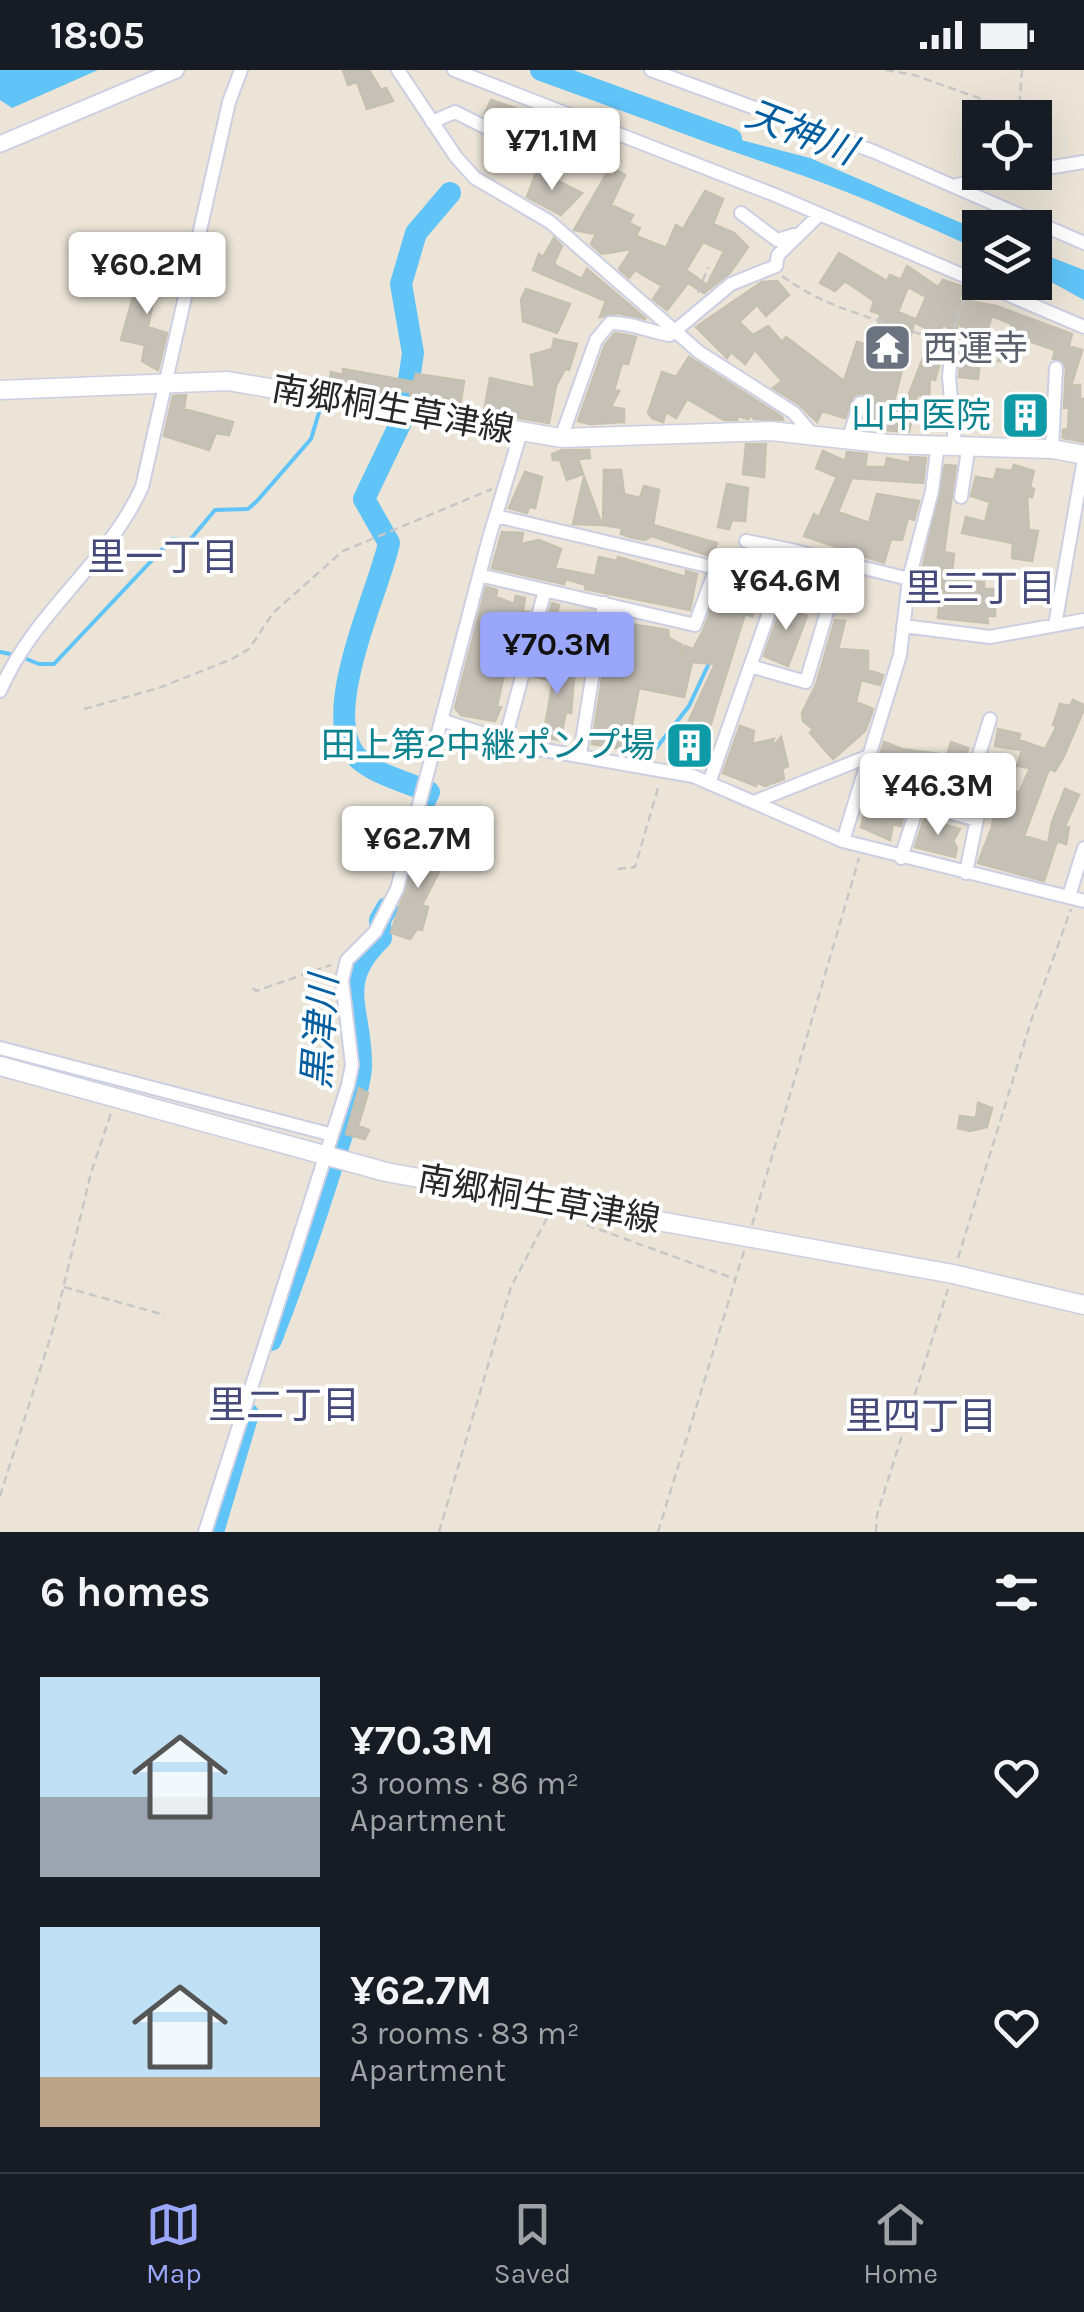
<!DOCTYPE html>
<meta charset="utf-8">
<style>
body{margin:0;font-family:Karla,"Noto Sans JP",sans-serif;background:#242831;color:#f1f3f6;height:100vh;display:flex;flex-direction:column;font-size:38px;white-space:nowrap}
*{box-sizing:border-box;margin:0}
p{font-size:32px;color:#9ea1a6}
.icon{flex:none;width:55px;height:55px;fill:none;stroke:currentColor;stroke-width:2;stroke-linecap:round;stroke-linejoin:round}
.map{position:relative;height:1462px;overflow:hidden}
.side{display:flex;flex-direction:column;background:#171b24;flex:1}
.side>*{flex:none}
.tools{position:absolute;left:962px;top:30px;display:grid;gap:20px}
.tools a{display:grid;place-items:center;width:90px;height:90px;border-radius:0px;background:#171b24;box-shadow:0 10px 40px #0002;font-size:50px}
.price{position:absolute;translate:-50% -85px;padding:0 22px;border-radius:10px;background:#fff;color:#222;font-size:32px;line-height:65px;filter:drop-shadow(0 2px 5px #0008)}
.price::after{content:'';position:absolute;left:50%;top:60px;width:30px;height:22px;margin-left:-15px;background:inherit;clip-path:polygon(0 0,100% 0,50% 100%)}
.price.active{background:#9aa6fa;color:#111}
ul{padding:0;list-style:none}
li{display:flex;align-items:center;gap:30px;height:250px;padding:0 40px}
li span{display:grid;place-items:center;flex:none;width:280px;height:200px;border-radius:0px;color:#555}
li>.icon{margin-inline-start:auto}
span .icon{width:120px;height:120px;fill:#fffc;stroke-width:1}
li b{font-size:42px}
h2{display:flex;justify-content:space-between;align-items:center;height:120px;padding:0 40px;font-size:42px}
.status{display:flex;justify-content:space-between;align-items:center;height:70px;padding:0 50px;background:#171b24;direction:ltr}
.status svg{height:28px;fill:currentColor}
.tabs{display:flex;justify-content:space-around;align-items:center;height:140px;border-top:2px solid #363941;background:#171b24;font-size:28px;color:#9ea1a6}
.tabs a{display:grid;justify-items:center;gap:5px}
.tabs .active{color:#9aa6fa}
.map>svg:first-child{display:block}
.water{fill:#60c4f8}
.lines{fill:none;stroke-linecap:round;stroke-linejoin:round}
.stream{stroke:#60c4f8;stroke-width:4}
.river{stroke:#60c4f8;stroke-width:22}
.building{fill:#c6c1b7;stroke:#c6c0b1;stroke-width:2.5;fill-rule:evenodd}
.minor-casing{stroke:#cccfe2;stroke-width:16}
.tertiary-casing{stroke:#cccfe2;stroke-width:19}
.secondary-casing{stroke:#cccfe2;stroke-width:21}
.path{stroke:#c7c7c7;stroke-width:2.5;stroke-dasharray:8 5;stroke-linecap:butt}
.minor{stroke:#fff;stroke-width:12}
.tertiary{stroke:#fff;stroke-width:15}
.secondary{stroke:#fff;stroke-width:18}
.labels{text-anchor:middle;stroke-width:8;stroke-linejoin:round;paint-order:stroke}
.worship-label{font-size:35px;fill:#5b616d;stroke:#fff;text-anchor:start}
.street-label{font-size:35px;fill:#272727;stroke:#fff}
.culture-label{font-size:35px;fill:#0d838f;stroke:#fff;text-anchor:end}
.water-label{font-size:38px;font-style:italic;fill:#035ea0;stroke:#fff}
.neighbourhood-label{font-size:38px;fill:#454a7b;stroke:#fff}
</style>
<div class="status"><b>18:05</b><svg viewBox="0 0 49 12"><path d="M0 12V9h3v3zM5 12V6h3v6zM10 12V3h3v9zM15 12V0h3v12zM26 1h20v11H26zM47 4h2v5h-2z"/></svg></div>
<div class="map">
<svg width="1084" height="1462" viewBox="0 0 1084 1462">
<rect width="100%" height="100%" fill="#ebe4d7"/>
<path class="water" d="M 0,0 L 98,0 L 12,38 L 0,30 Z
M 553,0 L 568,0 L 669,51 L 810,88 L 980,161 L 980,180 C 921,154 862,126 801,105 C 716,75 629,50 553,0 Z
M 1035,181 L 1084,200 L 1084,230 L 1035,203 Z"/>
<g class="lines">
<path class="stream" d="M 0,582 L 15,585
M 24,588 L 39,594 L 54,594 L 172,469 L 189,471 L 215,440 L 248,439 L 257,431 L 311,369 L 320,339
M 647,690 L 689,636 L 710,591"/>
<path class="river" d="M 541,0 L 731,69
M 406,330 L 413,283 L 401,214 L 416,163 L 450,123
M 401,352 L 364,429 L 389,473 C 379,521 316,650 359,689 C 377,705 407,712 429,722 L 415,751
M 271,1270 C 296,1206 316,1147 336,1083 C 344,1056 360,1022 361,996 C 362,939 333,914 381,868 L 380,850 L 387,838
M 213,1462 L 248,1344"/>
</g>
<path class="building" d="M 343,0 L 369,0 L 381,20 L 386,18 L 393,31 L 367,39 L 357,12 L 348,15 Z
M 491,30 L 515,38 L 547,54 L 540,65 L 526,59 L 523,65 L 507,57 L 509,52 L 485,44 Z
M 537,100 L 582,123 L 561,145 L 527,127 Z
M 616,100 L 625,105 L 611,135 L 633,145 L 629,153 L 640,158 L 636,166 L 666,178 L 676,155 L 683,159 L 705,121 L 723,129 L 713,154 L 734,163 L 748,177 L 730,203 L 704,223 L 688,213 L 667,240 L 653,229 L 662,216 L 635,200 L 629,208 L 619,199 L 632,179 L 602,184 L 591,174 L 596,164 L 574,160 L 607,103 L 613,106 ZM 703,172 L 724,181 L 707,215 L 686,200 Z
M 554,168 L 562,176 L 554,193 L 557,196 L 582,209 L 587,199 L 646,249 L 618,243 L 600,247 L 606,231 L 533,200 L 539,184 L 543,187 Z
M 839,183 L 887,211 L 890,205 L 901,210 L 907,196 L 938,217 L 943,210 L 964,217 L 959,229 L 996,236 L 1072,264 L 1069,276 L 1082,280 L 1071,316 L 1080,315 L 1080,329 L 1084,329 L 1084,372 L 1063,368 L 1063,360 L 1068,359 L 1069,338 L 1064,338 L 1066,298 L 1062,290 L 1053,289 L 1055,280 L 1020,268 L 1014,291 L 998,291 L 1012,254 L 992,246 L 981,278 L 978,309 L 959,307 L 961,289 L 968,290 L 969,268 L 960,264 L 962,248 L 955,261 L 943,255 L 938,264 L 915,253 L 926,227 L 908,217 L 898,242 L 915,249 L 892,339 L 902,342 L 923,288 L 940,293 L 935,310 L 930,309 L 929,328 L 917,325 L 909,362 L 884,360 L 865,350 L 870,332 L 862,323 L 853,326 L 845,348 L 822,341 L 817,352 L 800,335 L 773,318 L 782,311 L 755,280 L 745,294 L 731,282 L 727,288 L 696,257 L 762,212 L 777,211 L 789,225 L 766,246 L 757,235 L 739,252 L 753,265 L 768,256 L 782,272 L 786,267 L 844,311 L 857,272 L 868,275 L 872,262 L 877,262 L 880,244 L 871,241 L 874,231 L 845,211 L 835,221 L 820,213 Z
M 140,202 L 179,210 L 176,223 L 156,217 L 148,257 L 167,263 L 158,300 L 142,291 L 145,275 L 121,270 Z
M 526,219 L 570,234 L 557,263 L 523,251 L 521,230 Z
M 615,263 L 636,267 L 628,294 L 622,293 L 614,320 L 619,321 L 611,337 L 624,339 L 624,352 L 590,354 L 578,351 L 605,275 Z
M 554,269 L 577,274 L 569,300 L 565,299 L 556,316 L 549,353 L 484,342 L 490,308 L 535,318 L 531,285 L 552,279 Z
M 689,287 L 782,347 L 783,350 L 754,349 L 751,345 L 748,349 L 738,346 L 737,350 L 724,350 L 687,329 L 676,348 L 666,342 L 663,352 L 652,348 L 648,343 L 662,302 L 676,307 Z
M 343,299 L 414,312 L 416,304 L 464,311 L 460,336 L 410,327 L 411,322 L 390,320 L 390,326 L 329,316 L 331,302 L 343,305 Z
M 186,325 L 184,339 L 233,352 L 229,365 L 216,363 L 209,380 L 164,366 L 173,326 Z
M 1016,332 L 1037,335 L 1038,361 L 1013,360 Z
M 746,374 L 766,374 L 764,407 L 743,404 Z
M 563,380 L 589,380 L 590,388 L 578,389 L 583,404 L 567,410 L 560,390 L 553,390 L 552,384 Z
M 823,381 L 845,391 L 847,382 L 867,384 L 865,397 L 885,397 L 887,388 L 910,393 L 910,387 L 926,388 L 923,413 L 852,408 L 838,442 L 869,453 L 877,424 L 919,431 L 914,450 L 908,448 L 902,470 L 891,469 L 884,493 L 804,466 L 814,444 L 819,447 L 837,407 L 816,398 Z
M 945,395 L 956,396 L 944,482 L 954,484 L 951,511 L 984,512 L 984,519 L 995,519 L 995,546 L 987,546 L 988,553 L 938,548 L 941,512 L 920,510 Z
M 1014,395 L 1034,401 L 1030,417 L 1034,419 L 1032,427 L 1027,426 L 1029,460 L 1038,461 L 1032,491 L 1012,488 L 1013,473 L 962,463 L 966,447 L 985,452 L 990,432 L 971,426 L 976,407 L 994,410 L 997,399 L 1012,401 Z
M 604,400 L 621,400 L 624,424 L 640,428 L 644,416 L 659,420 L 653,455 L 717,473 L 712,487 L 652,466 L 645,470 L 630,467 L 621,464 L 622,458 L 603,455 Z
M 525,402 L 542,407 L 535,438 L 529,437 L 527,443 L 509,438 Z
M 584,407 L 602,455 L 573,454 Z
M 727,414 L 748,418 L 745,451 L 732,450 L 729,459 L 718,457 Z
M 502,462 L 523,463 L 521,474 L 539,470 L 561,479 L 555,498 L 595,506 L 599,487 L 617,491 L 618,487 L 686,507 L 686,501 L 697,504 L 690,540 L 585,519 L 586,515 L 566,509 L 564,514 L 492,498 Z
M 757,486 L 772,493 L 767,509 L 757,511 L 750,532 L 755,534 L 752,546 L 745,544 L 698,695 L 673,685 L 715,594 L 692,592 L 684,627 L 639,618 L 627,680 L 592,674 L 611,551 L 668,560 L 669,568 L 682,575 L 680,586 L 685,576 L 693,579 L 704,559 L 723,507 L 730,508 L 724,505 L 726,495 L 747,506 Z
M 797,492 L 855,506 L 843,541 L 838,540 L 843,518 L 800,501 Z
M 486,517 L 497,520 L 496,527 L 514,534 L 516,526 L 525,528 L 523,542 L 529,542 L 527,548 L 519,545 L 505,578 L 510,579 L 497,636 L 501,637 L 495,651 L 461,645 L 455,638 Z
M 788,519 L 795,522 L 789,539 L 807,546 L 788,596 L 764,586 Z
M 552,533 L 559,535 L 556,547 L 583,551 L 583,545 L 592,546 L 585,589 L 576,591 L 540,577 Z
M 835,550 L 845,551 L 838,579 L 868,581 L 868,600 L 883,605 L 880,615 L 861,610 L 856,632 L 873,639 L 869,651 L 865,661 L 833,689 L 810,663 L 813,659 L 803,651 L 802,643 L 816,615 Z
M 536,594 L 575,599 L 571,643 L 566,642 L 560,670 L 543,667 L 553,611 L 533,606 Z
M 1073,630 L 1084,635 L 1084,639 L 1064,686 L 1055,701 L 1049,699 L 1024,766 L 1048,773 L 1052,752 L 1065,719 L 1079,725 L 1065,756 L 1069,757 L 1066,774 L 1057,771 L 1044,811 L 978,793 L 992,757 L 997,728 L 992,727 L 999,715 L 1019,723 L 1030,698 L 1017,696 L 1022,680 L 995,676 L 998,659 L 1020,664 L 1019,670 L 1045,679 L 1057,656 L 1053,655 L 1060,634 L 1070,636 Z
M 740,656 L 754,661 L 752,674 L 774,669 L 771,679 L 781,667 L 788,696 L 782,699 L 784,709 L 765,716 L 756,712 L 756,716 L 723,703 Z
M 884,672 L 902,679 L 947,685 L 951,672 L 968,678 L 964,695 L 969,696 L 962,711 L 972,715 L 968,731 L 932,720 L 930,727 L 907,726 L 901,756 L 893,754 L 890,770 L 861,757 L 872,711 L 917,717 L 927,709 L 922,694 L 902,689 L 901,695 L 878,692 Z
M 924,749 L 960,759 L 953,771 L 957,778 L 955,787 L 915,777 Z
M 431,772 L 443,778 L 438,784 L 447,786 L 422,835 L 428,837 L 422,860 L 417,859 L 410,869 L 391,863 L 418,779 L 423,780 Z
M 359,1018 L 368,1023 L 358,1056 L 369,1060 L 365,1069 L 346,1064 Z
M 978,1033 L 992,1038 L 987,1057 L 970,1061 L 958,1058 L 960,1046 L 976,1048 Z"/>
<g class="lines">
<defs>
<path id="minor" d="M 398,0 L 456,87 L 475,108 L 550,152 L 699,282 L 794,343 L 811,363
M 454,0 L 775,125 L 1084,257
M 651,0 L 875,82 L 1084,173
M 432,52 L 455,42 L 495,62
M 1035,100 L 1084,92
M 957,115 L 1024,102
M 741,143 L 777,170 L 794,165
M 952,274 L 949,307 L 955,374
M 849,367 L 860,333
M 561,368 L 596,270 L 610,253 C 630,252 650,262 670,265 L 731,214 L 776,196 L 778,185 L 820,144
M 1052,379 L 1056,298
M 961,427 L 969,374
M 791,480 L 909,509
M 479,505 L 695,555 L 716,498 L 496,446
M 1055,555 L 1084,389
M 903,556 L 990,567 L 1084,550
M 750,596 L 806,612 L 832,525 L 782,506
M 0,621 C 33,543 107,494 142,417 L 229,32 L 241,0
M 441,650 L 521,676 L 693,706 L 843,771 L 1084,831
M 505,670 L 545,520
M 580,684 L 604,533
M 865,700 L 917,707
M 709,713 L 791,480 L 746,471
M 754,732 L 869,686
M 843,771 L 900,585 L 909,509 L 932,421 L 938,373
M 901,788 L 918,734 L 977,750
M 966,803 L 985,709 L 979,685 L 990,649
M 1069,826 L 1084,778
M 0,978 L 329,1064
M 205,1462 L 348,1015 L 352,995 L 342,910 L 347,890 L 375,862 L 397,819 L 489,468 L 521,362"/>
<path id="tertiary" d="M 0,74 L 176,0"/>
<path id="secondary" d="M 0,320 L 228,311 L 561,368 L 771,361 L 889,374 L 1052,379 L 1084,385
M 0,996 L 386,1102 L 953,1204 L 1084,1235"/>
</defs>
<use href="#minor" class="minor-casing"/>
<use href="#tertiary" class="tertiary-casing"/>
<use href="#secondary" class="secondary-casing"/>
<path class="path" d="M 886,0 L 914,5 L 1021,43
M 1022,0 L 1019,39 L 1023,48
M 1035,62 L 1049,86
M 782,206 C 831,242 883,249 939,271
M 698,223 L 708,197
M 954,259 L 967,219
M 84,639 L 159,618 L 232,589 L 249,579 L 273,543 L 343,481 L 492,419
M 618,799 L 635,797 L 659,715
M 253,918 L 256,921 L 331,895
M 587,1155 L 735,1209
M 752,1155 L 859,788
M 958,1188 L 1032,948 L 1071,839
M 64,1217 L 165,1245
M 0,1426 L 54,1256 L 91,1103 L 111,1043
M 439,1462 L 511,1217 L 547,1148
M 658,1462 L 744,1181
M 876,1462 L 877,1445 L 948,1219"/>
<use href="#minor" class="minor"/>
<use href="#tertiary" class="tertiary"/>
<use href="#secondary" class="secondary"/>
</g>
<defs>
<symbol id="temple-square" viewBox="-11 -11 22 22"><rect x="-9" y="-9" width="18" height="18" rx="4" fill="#6b7280" stroke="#fff"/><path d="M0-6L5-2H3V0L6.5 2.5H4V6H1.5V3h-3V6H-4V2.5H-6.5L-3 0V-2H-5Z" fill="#fff"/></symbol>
<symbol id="building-square" viewBox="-11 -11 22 22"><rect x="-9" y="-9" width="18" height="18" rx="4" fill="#0f9aa8" stroke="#fff"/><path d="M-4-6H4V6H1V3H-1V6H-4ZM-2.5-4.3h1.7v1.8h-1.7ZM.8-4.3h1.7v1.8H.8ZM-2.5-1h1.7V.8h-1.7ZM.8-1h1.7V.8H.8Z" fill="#fff"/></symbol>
</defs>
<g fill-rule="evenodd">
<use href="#temple-square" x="860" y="250" width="55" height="55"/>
<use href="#building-square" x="998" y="318" width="55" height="55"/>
<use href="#building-square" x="662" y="648" width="55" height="55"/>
</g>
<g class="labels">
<g class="worship-label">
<text x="923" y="290">西運寺</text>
</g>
<g class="street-label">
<text transform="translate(393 339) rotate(10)" y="12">南郷桐生草津線</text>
<text transform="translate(539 1129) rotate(10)" y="12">南郷桐生草津線</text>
</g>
<g class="culture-label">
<text x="991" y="357">山中医院</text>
<text x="655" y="687">田上第2中継ポンプ場</text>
</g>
<g class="water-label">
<text transform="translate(801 62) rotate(21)" y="13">天神川</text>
<text transform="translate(320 962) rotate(-86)" y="13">黒津川</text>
</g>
<g class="neighbourhood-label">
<text x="163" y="500">里一丁目</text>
<text x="980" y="531">里三丁目</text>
<text x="284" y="1348">里二丁目</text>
<text x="921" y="1359">里四丁目</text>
</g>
</g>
</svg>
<div class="tools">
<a><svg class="icon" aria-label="locate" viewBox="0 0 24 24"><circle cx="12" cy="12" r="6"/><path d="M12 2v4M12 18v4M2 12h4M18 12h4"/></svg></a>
<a><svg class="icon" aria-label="layers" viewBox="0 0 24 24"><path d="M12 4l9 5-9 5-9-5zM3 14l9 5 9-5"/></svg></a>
</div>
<b class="price" style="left:552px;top:123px">¥71.1M</b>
<b class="price" style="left:147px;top:247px">¥60.2M</b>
<b class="price" style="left:786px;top:563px">¥64.6M</b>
<b class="price active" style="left:557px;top:627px">¥70.3M</b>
<b class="price" style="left:938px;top:768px">¥46.3M</b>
<b class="price" style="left:418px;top:821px">¥62.7M</b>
</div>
<section class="side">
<h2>6 homes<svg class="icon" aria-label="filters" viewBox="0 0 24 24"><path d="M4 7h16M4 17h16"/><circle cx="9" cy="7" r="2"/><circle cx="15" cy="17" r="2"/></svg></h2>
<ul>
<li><span style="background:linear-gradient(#bfe0f5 60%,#9aa5b1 0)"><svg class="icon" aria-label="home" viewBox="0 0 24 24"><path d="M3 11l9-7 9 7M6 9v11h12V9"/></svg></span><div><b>¥70.3M</b><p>3 rooms · 86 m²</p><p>Apartment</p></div><svg class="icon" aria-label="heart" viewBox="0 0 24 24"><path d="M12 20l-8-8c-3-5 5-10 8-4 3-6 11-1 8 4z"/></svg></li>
<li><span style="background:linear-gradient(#bfe0f5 75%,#b9a48a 0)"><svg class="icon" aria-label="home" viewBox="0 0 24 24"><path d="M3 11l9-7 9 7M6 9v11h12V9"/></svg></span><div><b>¥62.7M</b><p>3 rooms · 83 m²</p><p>Apartment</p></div><svg class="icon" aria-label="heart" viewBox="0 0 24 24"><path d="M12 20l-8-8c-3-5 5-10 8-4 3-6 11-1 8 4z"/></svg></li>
</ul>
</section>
<nav class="tabs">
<a class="active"><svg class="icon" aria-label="map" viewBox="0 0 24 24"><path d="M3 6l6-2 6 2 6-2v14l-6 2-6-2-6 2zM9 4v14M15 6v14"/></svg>Map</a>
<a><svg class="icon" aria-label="saved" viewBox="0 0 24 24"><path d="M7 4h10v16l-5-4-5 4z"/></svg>Saved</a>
<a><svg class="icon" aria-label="home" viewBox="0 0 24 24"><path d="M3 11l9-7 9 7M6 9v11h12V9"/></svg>Home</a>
</nav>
